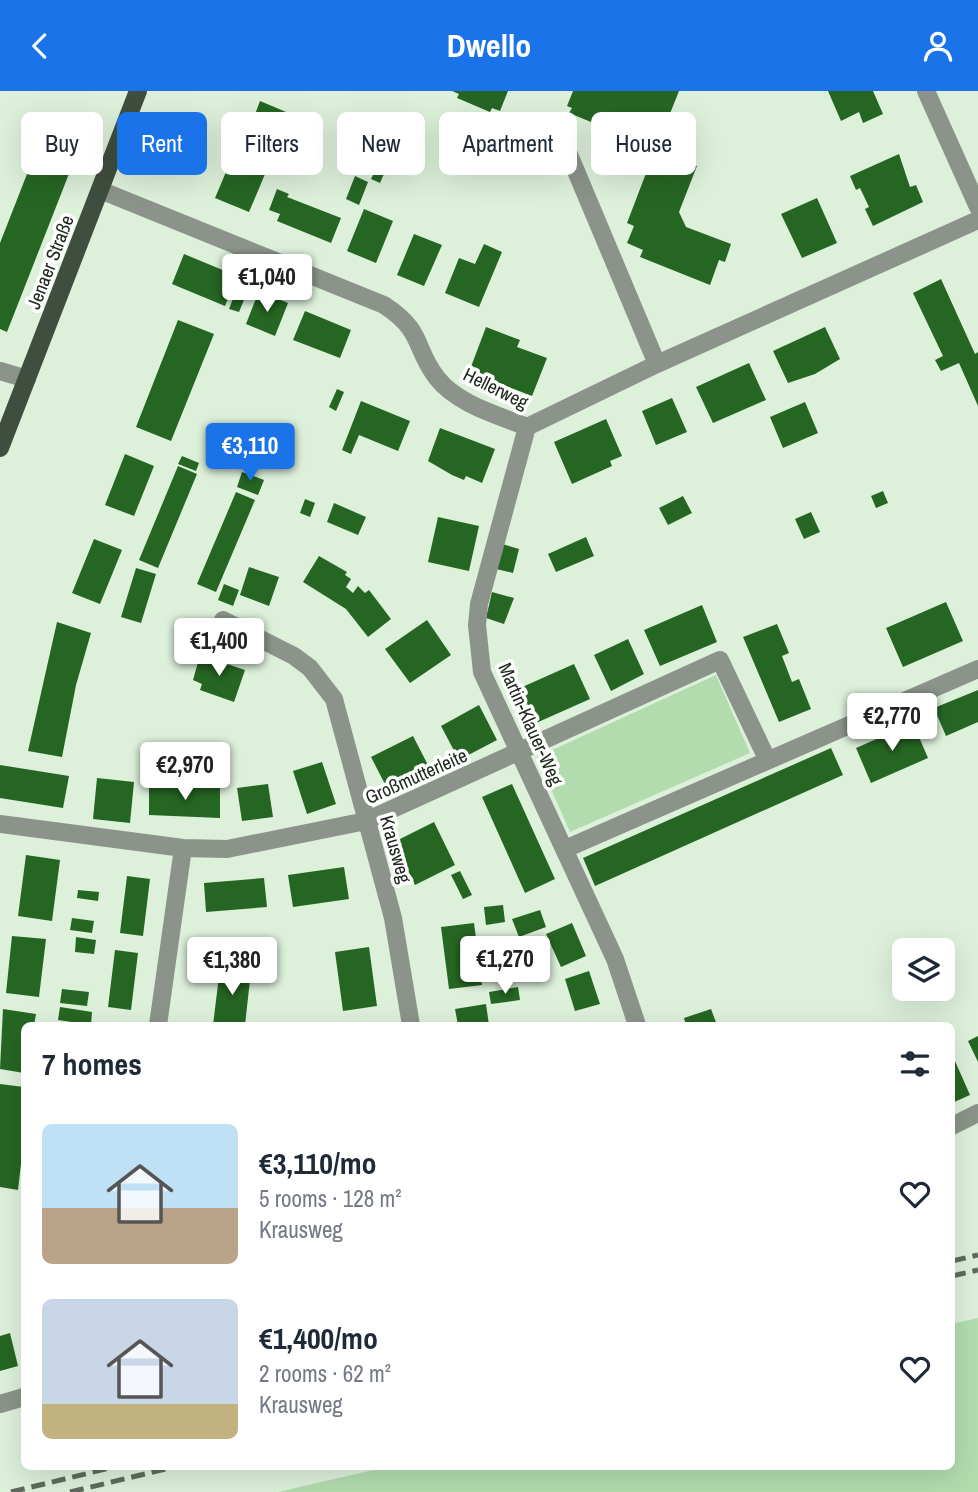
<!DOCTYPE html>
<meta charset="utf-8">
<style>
body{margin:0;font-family:"Archivo Narrow",sans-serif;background:#f6f6f7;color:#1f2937;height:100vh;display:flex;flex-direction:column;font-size:26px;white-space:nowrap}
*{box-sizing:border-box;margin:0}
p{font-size:23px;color:#747a83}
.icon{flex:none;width:38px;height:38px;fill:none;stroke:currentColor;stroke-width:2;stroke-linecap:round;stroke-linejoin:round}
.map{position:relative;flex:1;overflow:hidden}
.side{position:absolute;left:21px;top:931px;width:934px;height:448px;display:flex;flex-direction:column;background:#fff;border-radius:10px;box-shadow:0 7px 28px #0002}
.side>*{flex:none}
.top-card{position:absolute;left:21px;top:21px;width:936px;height:63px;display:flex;gap:14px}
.buttons{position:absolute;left:892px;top:847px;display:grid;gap:14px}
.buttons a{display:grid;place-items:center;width:63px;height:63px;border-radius:10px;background:#fff;box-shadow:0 7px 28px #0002;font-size:35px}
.price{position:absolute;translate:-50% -60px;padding:0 16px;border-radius:7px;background:#fff;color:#222;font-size:23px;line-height:46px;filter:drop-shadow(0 2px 4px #0008)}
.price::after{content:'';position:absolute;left:50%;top:42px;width:21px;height:16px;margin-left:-10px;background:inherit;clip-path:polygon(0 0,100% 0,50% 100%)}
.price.current{background:#1a73e8;color:#fff}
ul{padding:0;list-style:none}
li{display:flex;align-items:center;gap:21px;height:175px;padding:0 21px}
li span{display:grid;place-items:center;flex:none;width:196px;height:140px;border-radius:10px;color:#555}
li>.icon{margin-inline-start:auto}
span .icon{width:84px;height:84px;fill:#fffc;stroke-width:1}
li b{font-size:30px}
h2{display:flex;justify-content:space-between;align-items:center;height:84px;padding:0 21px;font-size:30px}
.pill{padding:0 24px;border-radius:10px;background:#fff;box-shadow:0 7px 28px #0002;font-size:24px;line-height:63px}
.pill.current{background:#1a73e8;color:#fff}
header{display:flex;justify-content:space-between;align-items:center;height:91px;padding:0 21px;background:#1a73e8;color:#fff;font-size:32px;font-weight:700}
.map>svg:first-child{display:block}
.green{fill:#b2dcae}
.building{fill:#266623}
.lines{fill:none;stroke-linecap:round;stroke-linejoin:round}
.minor{stroke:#8b938a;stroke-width:18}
.major{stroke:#404e3f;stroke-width:18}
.rail{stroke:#5f6b5e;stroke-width:5;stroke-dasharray:14 7;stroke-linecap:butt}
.labels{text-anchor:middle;stroke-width:7;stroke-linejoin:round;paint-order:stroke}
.street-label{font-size:19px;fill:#202820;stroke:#fff}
</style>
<header><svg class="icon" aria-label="back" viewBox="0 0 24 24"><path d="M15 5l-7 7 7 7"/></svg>Dwello<svg class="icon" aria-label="person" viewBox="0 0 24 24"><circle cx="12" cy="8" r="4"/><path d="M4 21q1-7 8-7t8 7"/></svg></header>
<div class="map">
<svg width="978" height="1401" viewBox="0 0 978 1401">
<rect width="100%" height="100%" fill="#dcf0da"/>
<path class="green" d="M 716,584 L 750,662 L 570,741 L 537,666 Z
M 978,1227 L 978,1401 L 278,1401 L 386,1376 L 952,1376 L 952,1233 Z"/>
<path class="building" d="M 452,0 L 508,0 L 500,20 L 492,17 L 490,21 L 457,7 L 459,3 Z
M 573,0 L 679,0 L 665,35 L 662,33 L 657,45 L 666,69 L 678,73 L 680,68 L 697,75 L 679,121 L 686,136 L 731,153 L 725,171 L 719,169 L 710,194 L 640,166 L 643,159 L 627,152 L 634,135 L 627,132 L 653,64 L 647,48 L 620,37 L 618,42 L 569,22 L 572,17 L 567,15 Z
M 828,0 L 873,0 L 883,23 L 863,32 L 859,21 L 841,30 Z
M 260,10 L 291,23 L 279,55 L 248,42 Z
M 47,32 L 83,47 L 7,241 L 0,238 L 0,152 Z
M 234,62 L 268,76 L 249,121 L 215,107 Z
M 899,63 L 910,96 L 916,94 L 923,111 L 873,135 L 865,118 L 869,116 L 860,97 L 856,99 L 850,85 Z
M 379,72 L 387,76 L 380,92 L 371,88 Z
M 355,85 L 368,91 L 359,114 L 346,108 Z
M 277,98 L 289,103 L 287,106 L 341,127 L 331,152 L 277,130 L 280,123 L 269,119 Z
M 817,107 L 837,152 L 802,167 L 781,123 Z
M 364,118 L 393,130 L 376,172 L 347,160 Z
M 414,143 L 442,154 L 424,195 L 397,184 Z
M 484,153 L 502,161 L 479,216 L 445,202 L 459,167 L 475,173 Z
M 184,163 L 237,185 L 225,215 L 172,193 Z
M 941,188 L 975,263 L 978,261 L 978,315 L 959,272 L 941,280 L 935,269 L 943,265 L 913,202 Z
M 236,200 L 246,204 L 239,221 L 229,218 Z
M 259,200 L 288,212 L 275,245 L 246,233 Z
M 305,220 L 351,239 L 340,267 L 293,249 Z
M 178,229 L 214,243 L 171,350 L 136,336 Z
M 486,236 L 520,249 L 517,256 L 547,267 L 532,305 L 469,281 Z
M 825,236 L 840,268 L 815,283 L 788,292 L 773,260 Z
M 749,272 L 766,309 L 713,332 L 696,296 Z
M 337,298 L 344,301 L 336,320 L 329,316 Z
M 672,307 L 687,341 L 656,354 L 642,320 Z
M 361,310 L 410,330 L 398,360 L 359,344 L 351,363 L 342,359 Z
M 805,311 L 818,342 L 783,357 L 770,326 Z
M 606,328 L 622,365 L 610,370 L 612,375 L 572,393 L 554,351 Z
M 440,337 L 495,358 L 482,392 L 466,385 L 464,389 L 452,384 L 428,370 Z
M 125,363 L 154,375 L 134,425 L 105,414 Z
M 182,365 L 199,372 L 196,380 L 178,373 Z
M 178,375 L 197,383 L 158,477 L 139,469 Z
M 242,381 L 264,389 L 258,404 L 237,396 Z
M 883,400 L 888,412 L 876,417 L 871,405 Z
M 236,401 L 255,409 L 216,501 L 197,493 Z
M 683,405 L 692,422 L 668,434 L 659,417 Z
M 305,408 L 315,412 L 310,426 L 300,422 Z
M 334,412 L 366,426 L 358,444 L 327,431 Z
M 811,421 L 820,441 L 804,448 L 795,428 Z
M 438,426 L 479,435 L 469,480 L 428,471 Z
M 586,446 L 594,465 L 556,481 L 548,463 Z
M 94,448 L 122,459 L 100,513 L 72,502 Z
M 502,453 L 519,458 L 513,482 L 496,478 Z
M 319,465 L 347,481 L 345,484 L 351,488 L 346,496 L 353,502 L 358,495 L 365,502 L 369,499 L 391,528 L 368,546 L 346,518 L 303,491 Z
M 249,476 L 279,486 L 269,515 L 240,504 Z
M 136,477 L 156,483 L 141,532 L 121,526 Z
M 224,493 L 239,499 L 233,515 L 218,509 Z
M 492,501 L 514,507 L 504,533 L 486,527 Z
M 946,511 L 963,550 L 903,576 L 886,537 Z
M 702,514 L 717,551 L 660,575 L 644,539 Z
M 427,529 L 451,564 L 410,592 L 385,558 Z
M 57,531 L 91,542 L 76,594 L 62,666 L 28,660 Z
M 777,533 L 789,562 L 782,565 L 792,591 L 799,588 L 811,618 L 779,631 L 743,546 Z
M 628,548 L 644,583 L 611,600 L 594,564 Z
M 200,564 L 245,579 L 234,611 L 200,599 L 202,593 L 193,589 Z
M 574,573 L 590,608 L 536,632 L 520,597 Z
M 978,599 L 978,631 L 946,645 L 934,617 Z
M 479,614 L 497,649 L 459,669 L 441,635 Z
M 913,632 L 928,667 L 871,692 L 856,657 Z
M 413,645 L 430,678 L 388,699 L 371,666 Z
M 831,657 L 843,684 L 595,795 L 583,767 Z
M 322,671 L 336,713 L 307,723 L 293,680 Z
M 0,674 L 69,685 L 63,717 L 0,707 Z
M 97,687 L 134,691 L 130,732 L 93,728 Z
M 268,693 L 273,726 L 242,730 L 237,697 Z
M 512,693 L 555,788 L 525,802 L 482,706 Z
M 149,695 L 220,697 L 220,727 L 149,724 Z
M 434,731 L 455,774 L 415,794 L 394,751 Z
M 26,764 L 60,769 L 52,830 L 18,825 Z
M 344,776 L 349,808 L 293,816 L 288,784 Z
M 460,780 L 472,804 L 463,808 L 451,784 Z
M 127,785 L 150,788 L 143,845 L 120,842 Z
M 264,787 L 267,816 L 206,821 L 204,792 Z
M 78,799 L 99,801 L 98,810 L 77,807 Z
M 503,814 L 505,831 L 486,834 L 484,816 Z
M 540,819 L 546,836 L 519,846 L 512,828 Z
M 72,827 L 94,830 L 92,842 L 70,839 Z
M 474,832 L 482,894 L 449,898 L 441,836 Z
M 572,832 L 586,865 L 561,876 L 546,843 Z
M 12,845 L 46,848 L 39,906 L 6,902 Z
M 76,846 L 96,849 L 94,863 L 75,861 Z
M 369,856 L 377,915 L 343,920 L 335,861 Z
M 115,859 L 138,862 L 131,919 L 108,916 Z
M 220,877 L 251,880 L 245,934 L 213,934 Z
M 589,880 L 600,913 L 575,920 L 565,888 Z
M 518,896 L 520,909 L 491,913 L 489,901 Z
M 62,898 L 89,901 L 87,915 L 60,912 Z
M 486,913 L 489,934 L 458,934 L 455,918 Z
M 60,916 L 92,921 L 91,934 L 58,929 Z
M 3,918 L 36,923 L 34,934 L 24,934 L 24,982 L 0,978 Z
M 711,918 L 717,934 L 686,934 L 684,927 Z
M 978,945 L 978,971 L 968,950 Z
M 955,970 L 970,1004 L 952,1012 L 952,972 Z
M 0,993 L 24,996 L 24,1047 L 18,1099 L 0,1096 Z
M 10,1242 L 18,1275 L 0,1280 L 0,1245 Z"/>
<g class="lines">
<path class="minor" d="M 926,0 L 978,116
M 560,42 L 657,273
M 100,99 L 384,214 C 425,241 413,256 437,287 C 457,313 498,324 527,336 L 657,273 L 978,129
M 0,280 L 27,288
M 527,336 L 479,513 L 477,534 L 482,581 L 615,868 L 637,934
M 223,529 L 294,565 L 310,577 L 334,608 L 393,827 L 411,934
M 0,733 L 183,757 L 227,758 L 366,730 L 720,569 L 767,668
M 565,758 L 978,578
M 158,934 L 183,757
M 952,1035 L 978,1022
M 0,1313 L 24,1306"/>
<path class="major" d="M 0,357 L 138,0"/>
<path class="rail" d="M 952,1170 L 978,1164
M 952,1185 L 978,1179
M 11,1401 L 114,1376
M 70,1401 L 174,1376"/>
</g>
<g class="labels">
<g class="street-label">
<text transform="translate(50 171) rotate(-69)" y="7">Jenaer Straße</text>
<text transform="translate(496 297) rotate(26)" y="7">Hellerweg</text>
<text transform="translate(531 633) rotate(66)" y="7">Martin-Klauer-Weg</text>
<text transform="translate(416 685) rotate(-24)" y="7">Großmutterleite</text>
<text transform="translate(396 758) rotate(74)" y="7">Krausweg</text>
</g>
</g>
</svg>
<div class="buttons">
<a><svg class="icon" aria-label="layers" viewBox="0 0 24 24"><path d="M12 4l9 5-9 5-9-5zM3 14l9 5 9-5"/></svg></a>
</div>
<b class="price" style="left:267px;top:223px">€1,040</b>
<b class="price current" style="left:250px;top:392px">€3,110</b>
<b class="price" style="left:219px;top:587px">€1,400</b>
<b class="price" style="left:892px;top:662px">€2,770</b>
<b class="price" style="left:185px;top:711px">€2,970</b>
<b class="price" style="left:505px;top:905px">€1,270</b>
<b class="price" style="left:232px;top:906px">€1,380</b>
<div class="top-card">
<a class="pill">Buy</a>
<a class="pill current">Rent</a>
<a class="pill">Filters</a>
<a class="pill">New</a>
<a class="pill">Apartment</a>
<a class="pill">House</a>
</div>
<section class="side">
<h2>7 homes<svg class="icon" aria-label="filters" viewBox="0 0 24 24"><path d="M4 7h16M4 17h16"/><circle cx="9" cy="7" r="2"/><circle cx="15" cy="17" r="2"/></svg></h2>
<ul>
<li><span style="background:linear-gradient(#bfe0f5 60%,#b9a48a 0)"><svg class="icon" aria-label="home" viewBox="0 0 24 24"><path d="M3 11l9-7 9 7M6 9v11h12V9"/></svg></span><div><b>€3,110/mo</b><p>5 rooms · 128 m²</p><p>Krausweg</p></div><svg class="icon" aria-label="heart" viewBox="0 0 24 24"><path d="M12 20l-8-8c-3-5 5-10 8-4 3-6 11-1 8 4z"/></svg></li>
<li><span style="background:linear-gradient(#c9d6e8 75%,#c2b280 0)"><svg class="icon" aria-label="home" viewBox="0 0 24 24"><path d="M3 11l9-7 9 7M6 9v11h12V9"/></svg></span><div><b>€1,400/mo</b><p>2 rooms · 62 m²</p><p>Krausweg</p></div><svg class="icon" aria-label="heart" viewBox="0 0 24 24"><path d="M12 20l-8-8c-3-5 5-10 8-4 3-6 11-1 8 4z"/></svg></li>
</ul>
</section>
</div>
